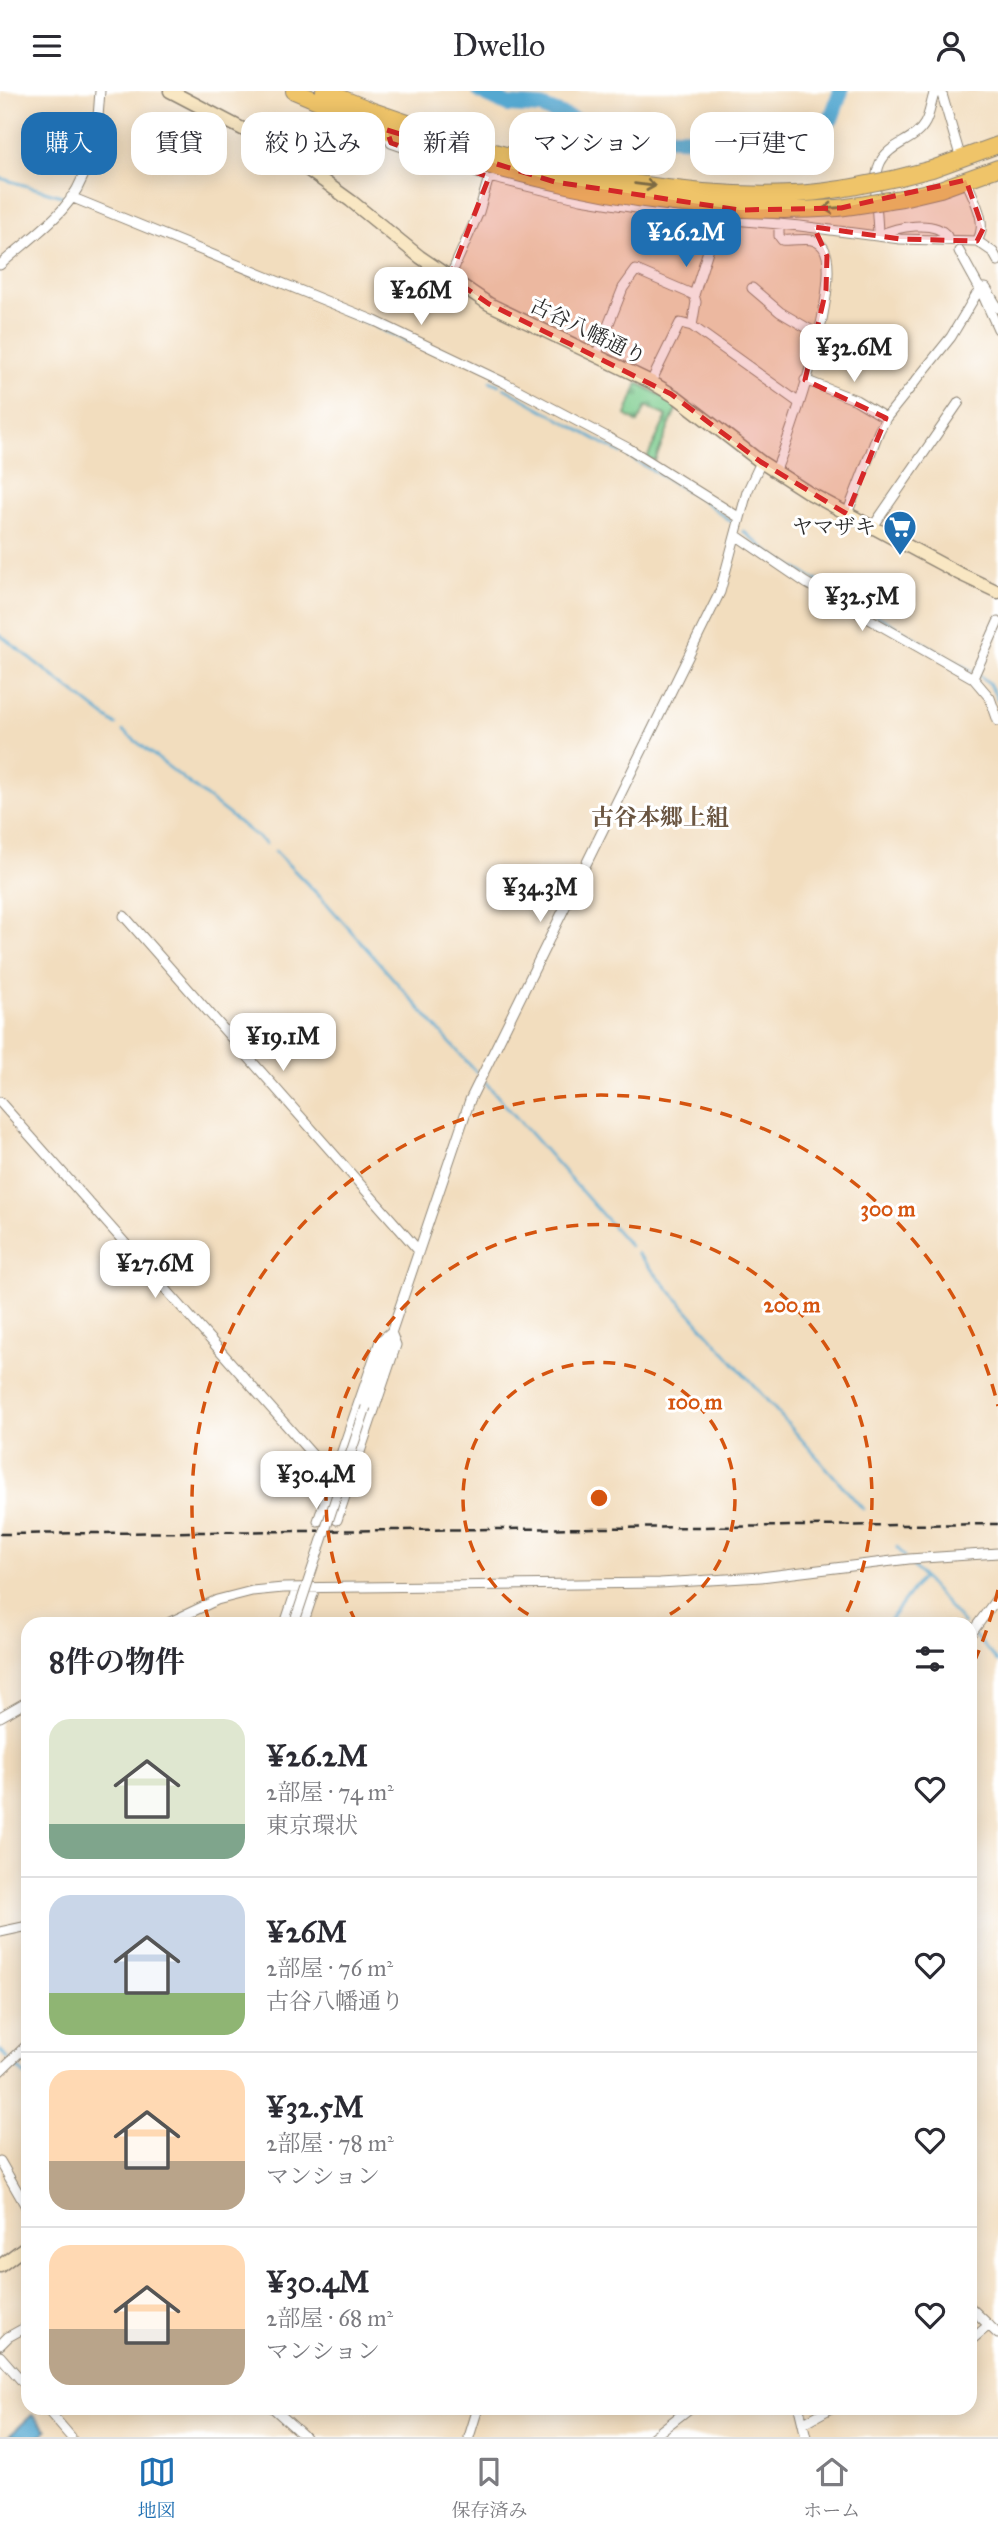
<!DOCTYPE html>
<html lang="ja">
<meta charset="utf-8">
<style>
body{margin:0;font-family:"IM FELL Great Primer","Noto Serif JP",serif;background:#f2f2f3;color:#2b2b33;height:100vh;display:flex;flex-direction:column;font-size:26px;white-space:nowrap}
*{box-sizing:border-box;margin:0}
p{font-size:23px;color:#7c7c81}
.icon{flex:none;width:38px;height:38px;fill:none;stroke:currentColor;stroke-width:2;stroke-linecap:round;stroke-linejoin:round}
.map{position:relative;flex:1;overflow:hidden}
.details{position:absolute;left:21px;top:1526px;width:956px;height:798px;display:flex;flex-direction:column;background:#fff;border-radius:21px;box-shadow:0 4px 18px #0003}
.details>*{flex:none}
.hud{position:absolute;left:21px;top:21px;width:957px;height:63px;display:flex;gap:14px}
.price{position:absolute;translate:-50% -60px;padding:0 16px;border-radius:14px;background:#fff;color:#222;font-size:23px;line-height:46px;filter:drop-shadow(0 2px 4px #0008)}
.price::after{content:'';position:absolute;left:50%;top:42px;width:21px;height:16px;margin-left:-10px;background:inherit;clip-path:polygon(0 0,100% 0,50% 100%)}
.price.selected{background:#1f6fb2;color:#fff}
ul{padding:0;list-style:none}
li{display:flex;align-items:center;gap:21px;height:175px;padding:0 28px}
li+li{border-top:2px solid #e1e1e2}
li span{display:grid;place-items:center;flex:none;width:196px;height:140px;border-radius:21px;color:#555}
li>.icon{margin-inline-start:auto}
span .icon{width:84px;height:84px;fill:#fffc;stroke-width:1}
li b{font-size:30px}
h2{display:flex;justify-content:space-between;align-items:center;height:84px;padding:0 28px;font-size:30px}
.pill{padding:0 24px;border-radius:21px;background:#fff;box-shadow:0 4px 18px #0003;font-size:24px;line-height:63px}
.pill.selected{background:#1f6fb2;color:#fff}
header{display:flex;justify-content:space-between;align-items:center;height:91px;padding:0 28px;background:#fff;font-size:32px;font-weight:600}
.dock{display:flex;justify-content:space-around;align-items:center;height:98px;border-top:2px solid #e1e1e2;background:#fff;font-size:19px;color:#7c7c81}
.dock a{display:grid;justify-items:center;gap:4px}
.dock .selected{color:#1f6fb2}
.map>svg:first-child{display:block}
.cemetery{fill:url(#cemetery-stones);stroke:#547c5c;stroke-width:2}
.water{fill:#55a8d0;stroke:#406a7e;stroke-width:2}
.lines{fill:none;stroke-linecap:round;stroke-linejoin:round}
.stream{stroke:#55a8d0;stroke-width:2.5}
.river{stroke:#55a8d0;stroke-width:16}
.street-casing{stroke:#8e8474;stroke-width:11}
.secondary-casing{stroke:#8e8474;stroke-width:15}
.highway-casing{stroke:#8e8474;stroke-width:18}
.street{stroke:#fff;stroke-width:9}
.secondary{stroke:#f9e7c3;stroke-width:12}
.highway{stroke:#efc469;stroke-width:16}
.rail{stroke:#2b2b2b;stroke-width:2.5;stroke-dasharray:10 5;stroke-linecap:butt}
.street-bridge-casing{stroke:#8e8474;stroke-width:11;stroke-linecap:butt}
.highway-bridge-casing{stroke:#8e8474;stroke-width:18;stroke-linecap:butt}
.street-bridge{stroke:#fff;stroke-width:9}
.highway-bridge{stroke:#efc469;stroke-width:16}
.oneway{stroke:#837047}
.marked{fill:#d62828;fill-opacity:0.2;stroke:#d62828;stroke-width:5;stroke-dasharray:14 9;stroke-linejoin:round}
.ring{fill:none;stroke:#d5540f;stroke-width:3.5;stroke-dasharray:12 9}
.labels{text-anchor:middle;stroke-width:6;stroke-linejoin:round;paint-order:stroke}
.street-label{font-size:21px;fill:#2b2b2b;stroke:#fff}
.poi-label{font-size:21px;fill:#2b2b2b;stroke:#fff;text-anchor:end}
.neighbourhood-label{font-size:23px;font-weight:bold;fill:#6a5541;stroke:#fff}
.centre{fill:#d5540f;stroke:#fff;stroke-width:3.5}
.ring-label{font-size:21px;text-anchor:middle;font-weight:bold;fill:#d5540f;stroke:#fff;stroke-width:6;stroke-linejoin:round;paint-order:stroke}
</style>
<header><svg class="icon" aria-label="menu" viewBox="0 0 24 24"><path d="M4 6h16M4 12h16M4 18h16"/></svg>Dwello<svg class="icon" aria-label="person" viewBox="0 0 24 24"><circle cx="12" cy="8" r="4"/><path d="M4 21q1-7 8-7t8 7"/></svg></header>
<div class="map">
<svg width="998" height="2346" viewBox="0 0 998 2346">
<defs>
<pattern id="cemetery-stones" width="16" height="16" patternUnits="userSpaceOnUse" patternTransform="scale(1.75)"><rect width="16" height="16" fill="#7ccc8d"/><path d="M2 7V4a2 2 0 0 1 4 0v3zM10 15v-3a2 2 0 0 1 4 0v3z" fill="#6baf7a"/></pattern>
</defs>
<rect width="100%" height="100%" fill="#fff"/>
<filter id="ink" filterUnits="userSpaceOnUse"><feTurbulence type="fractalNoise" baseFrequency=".0143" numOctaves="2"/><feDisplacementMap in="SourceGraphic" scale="14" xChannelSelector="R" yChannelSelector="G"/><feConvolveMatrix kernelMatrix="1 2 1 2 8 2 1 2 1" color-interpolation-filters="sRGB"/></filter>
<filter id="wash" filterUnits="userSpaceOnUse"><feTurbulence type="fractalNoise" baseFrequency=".00686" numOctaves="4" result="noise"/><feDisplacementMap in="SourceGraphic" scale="28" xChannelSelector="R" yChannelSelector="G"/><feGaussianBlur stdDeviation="1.57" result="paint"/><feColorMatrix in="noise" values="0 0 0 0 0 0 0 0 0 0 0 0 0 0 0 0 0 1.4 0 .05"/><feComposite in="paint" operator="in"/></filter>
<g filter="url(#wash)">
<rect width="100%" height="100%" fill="#f2ddbe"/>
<path class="cemetery" d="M 638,292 L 678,314 L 655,370 L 647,367 L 667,325 L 646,315 L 638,332 L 626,324 Z"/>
<path class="water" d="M 32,2324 L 47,2339 L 40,2346 L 8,2346 Z"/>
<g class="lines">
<path class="stream" d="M 0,87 L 65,106
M 238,178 L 254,185
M 341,221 L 370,233
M 376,236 L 411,252
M 490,290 L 499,294
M 504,297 L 622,363
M 629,366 L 701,408 L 733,432
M 743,440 L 770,462 L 972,580
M 0,544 L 116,634
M 979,584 L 989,592 L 998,609
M 123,640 L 266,753
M 275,760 L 328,814 L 476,981
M 485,991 L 630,1155
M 637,1162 L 863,1418
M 897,1456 L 904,1465
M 911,1473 L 964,1533
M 887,1533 L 921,1488
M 972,1542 L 998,1571
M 0,1959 L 8,1967
M 12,1971 L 28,1987"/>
<path class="river" d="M 479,0 L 508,14 L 541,16 L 607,42 L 634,46 L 713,48 L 770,54 L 800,52 L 831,28 L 841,0"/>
</g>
</g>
<g filter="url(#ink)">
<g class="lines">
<defs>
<path id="street" d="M 941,0 L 961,68
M 387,39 L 391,52 L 489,86 L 581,108 L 679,124 L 800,135 L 900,148 L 977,150 L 993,161 L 998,170
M 966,89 C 973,107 989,132 977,150
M 71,106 L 375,230 L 505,292 L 628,357 L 740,427
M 878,144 C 878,126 872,89 880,72 C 889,52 915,51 925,32 C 930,23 931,10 935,0
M 880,144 C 896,136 935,128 947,145
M 0,174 C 20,156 44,139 62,119 C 90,89 98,39 100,0
M 450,186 L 479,121 L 489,86
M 752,197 L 780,221 L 819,244
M 979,197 L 986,197 L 998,217
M 981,200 L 998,238
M 692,235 L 696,211 L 694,204 L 718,128
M 596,265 L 623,197 L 636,179 L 694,204
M 805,289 L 856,309 L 886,327
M 651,291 L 680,232 L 692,235 L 798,311
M 775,381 C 790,347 845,185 823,156 C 813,143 796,151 782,149 L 779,145 L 779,133
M 847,423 L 879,340 L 886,327 L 951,246 L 976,204 L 981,200 L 959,160
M 872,437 L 959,311
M 737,445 L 806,492 L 973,587 L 990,607 L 998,630
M 973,587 L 998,531
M 124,825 L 419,1160
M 0,1011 L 333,1387
M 366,1316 L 470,1009 L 720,501 L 747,401 L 761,371
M 318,1430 L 380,1250 L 391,1241 L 396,1254 L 337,1429
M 166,1533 L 217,1509 L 252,1500 L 283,1497 L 660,1492 L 761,1486 L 909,1468 L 998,1462
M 285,1533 L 297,1497
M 303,1533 L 315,1497
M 970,1544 L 998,1506
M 0,1626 L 28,1610
M 0,1841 L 28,1835
M 0,1980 L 28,1953
M 0,2070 L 28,2119
M 970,2216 L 998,2243
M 970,2250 L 989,2234
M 0,2254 L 8,2246 L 28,2235
M 0,2265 L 28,2297
M 46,2317 L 71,2346
M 273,2317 L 305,2346
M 799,2317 L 806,2346
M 804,2332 L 831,2317
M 469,2346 L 478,2317
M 653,2346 L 690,2317"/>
<path id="secondary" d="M 170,0 L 275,55 L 351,110 L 420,166 L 489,213 L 651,291 L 678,307 L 761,371 L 809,402 L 958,482 L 998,501
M 0,2175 L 28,2154"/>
<path id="highway" d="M 294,0 L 398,44 L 480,72
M 324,0 L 373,20 L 483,58
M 897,87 L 932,78 L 998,54
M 902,107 L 940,98 L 998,77"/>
</defs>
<use href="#street" class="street-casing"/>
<use href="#secondary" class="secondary-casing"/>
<use href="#highway" class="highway-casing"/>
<use href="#street" class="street"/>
<use href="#secondary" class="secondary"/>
<use href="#highway" class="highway"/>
<path class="rail" d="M 0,1443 L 998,1433"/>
<defs>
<path id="street-bridge" d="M 294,1533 L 366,1316"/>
<path id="highway-bridge" d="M 483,58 C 583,85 687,108 792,103 C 828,102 862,94 897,87
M 480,72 C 596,105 718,126 838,117 C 859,115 881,110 902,107"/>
</defs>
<use href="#street-bridge" class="street-bridge-casing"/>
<use href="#highway-bridge" class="highway-bridge-casing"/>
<use href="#street-bridge" class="street-bridge"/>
<use href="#highway-bridge" class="highway-bridge"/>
</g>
<defs><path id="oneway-shaft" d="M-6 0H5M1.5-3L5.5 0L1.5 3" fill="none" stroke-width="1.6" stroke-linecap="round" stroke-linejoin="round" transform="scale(1.75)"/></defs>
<g class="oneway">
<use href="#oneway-shaft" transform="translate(645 94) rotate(8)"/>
<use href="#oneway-shaft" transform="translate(834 117) rotate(176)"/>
</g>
</g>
<path class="marked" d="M 387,39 L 555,91 L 739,119 L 841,117 L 966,89 L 983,138 L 977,150 L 900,148 L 814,136 L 827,165 L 826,199 L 805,289 L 886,327 L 847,423 L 761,371 L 671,303 L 489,213 L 450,186 L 489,86 L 391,52 Z"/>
<g class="ring">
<path d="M547 1533A136 136 0 1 1 651 1533"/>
<path d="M356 1531A273 273 0 1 1 842 1531"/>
<path d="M998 1499A409 409 0 0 1 970 1580M209 1530A409 409 0 1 1 998 1315"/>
</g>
<defs>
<symbol id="supermarket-pin" viewBox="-11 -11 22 30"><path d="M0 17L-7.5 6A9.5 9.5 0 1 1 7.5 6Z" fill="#1f6fb2" stroke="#fff"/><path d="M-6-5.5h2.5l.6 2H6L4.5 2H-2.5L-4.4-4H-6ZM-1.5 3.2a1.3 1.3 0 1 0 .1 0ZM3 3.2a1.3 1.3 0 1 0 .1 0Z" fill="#fff"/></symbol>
</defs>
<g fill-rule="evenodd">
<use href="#supermarket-pin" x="881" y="417" width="38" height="52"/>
</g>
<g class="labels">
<g class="street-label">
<text transform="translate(588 240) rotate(26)" y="7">古谷八幡通り</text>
</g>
<g class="poi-label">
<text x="876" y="443">ヤマザキ</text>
</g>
<g class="neighbourhood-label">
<text x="660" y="734">古谷本郷上組</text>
</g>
</g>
<circle cx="599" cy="1407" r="10" class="centre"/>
<g class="ring-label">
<text x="888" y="1125">300 m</text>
<text x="792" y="1221">200 m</text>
<text x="695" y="1318">100 m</text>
</g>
</svg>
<b class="price selected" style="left:686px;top:178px">¥26.2M</b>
<b class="price" style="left:421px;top:236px">¥26M</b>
<b class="price" style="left:854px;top:293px">¥32.6M</b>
<b class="price" style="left:862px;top:542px">¥32.5M</b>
<b class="price" style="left:540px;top:833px">¥34.3M</b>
<b class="price" style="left:283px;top:982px">¥19.1M</b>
<b class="price" style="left:155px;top:1209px">¥27.6M</b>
<b class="price" style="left:316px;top:1420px">¥30.4M</b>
<div class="hud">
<a class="pill selected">購入</a>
<a class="pill">賃貸</a>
<a class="pill">絞り込み</a>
<a class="pill">新着</a>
<a class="pill">マンション</a>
<a class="pill">一戸建て</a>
</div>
<section class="details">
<h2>8件の物件<svg class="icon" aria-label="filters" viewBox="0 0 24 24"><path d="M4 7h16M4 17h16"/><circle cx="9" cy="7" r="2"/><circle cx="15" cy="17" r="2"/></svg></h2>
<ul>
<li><span style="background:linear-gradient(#dfe7d0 75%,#7fa58c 0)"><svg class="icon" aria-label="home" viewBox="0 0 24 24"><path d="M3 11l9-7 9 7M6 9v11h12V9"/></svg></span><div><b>¥26.2M</b><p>2部屋 · 74 m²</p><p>東京環状</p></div><svg class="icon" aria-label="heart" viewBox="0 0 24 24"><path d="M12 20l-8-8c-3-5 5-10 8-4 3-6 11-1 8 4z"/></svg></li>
<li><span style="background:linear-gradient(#c9d6e8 70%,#8fb573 0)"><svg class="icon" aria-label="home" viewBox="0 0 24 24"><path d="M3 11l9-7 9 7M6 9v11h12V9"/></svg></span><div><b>¥26M</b><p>2部屋 · 76 m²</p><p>古谷八幡通り</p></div><svg class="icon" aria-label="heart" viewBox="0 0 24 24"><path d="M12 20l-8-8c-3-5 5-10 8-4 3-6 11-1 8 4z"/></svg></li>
<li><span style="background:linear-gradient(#ffd9b3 65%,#b9a48a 0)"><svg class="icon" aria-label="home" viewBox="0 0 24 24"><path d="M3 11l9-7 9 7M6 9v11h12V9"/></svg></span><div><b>¥32.5M</b><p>2部屋 · 78 m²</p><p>マンション</p></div><svg class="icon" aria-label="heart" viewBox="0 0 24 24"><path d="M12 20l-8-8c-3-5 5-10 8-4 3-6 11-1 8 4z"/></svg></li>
<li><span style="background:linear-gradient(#ffd9b3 60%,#b9a48a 0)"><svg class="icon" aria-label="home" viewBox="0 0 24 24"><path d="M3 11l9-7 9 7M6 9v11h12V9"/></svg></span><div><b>¥30.4M</b><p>2部屋 · 68 m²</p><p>マンション</p></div><svg class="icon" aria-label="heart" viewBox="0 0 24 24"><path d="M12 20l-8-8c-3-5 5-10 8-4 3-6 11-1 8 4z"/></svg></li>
</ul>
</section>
</div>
<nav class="dock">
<a class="selected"><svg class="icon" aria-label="map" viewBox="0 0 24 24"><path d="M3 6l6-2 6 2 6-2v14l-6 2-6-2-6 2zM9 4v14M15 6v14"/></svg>地図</a>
<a><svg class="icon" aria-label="saved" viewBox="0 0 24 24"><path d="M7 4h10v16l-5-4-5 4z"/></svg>保存済み</a>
<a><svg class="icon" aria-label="home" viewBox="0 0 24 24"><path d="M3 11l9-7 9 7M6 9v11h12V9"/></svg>ホーム</a>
</nav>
